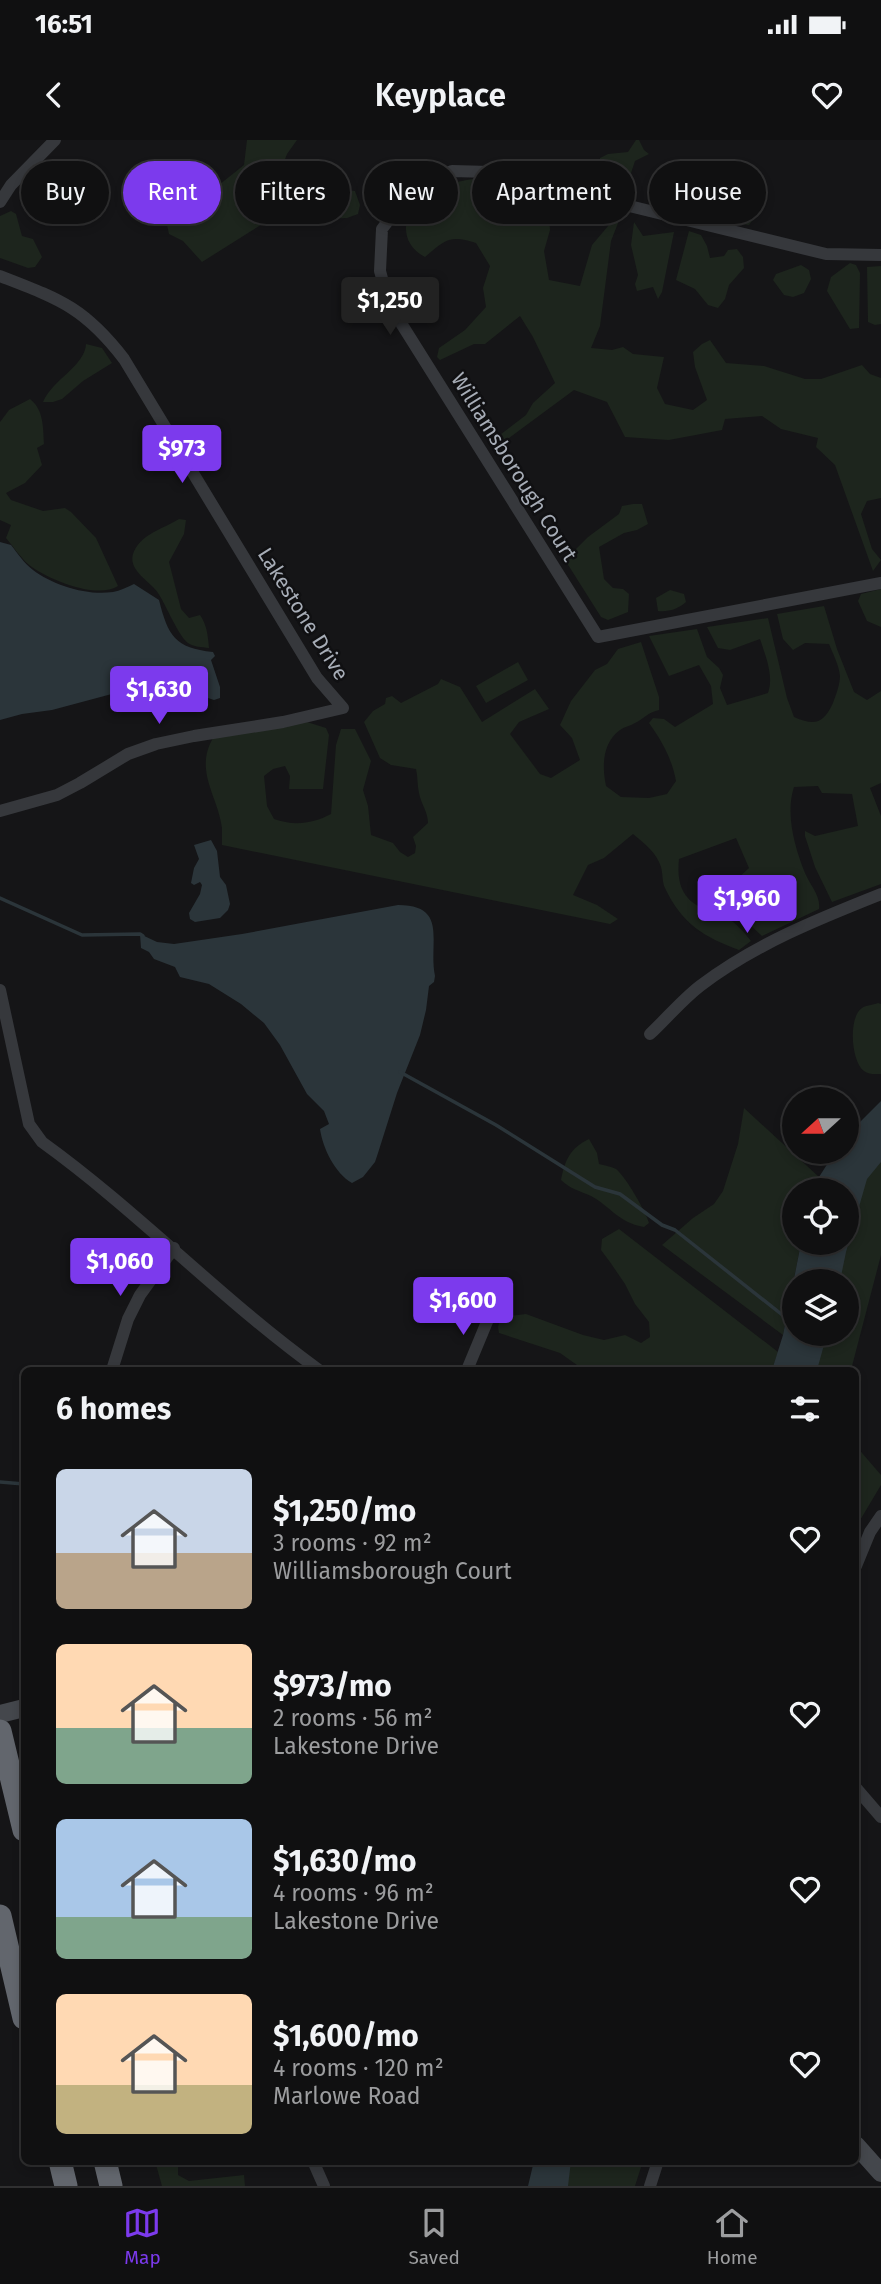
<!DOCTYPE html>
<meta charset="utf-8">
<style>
body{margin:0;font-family:"Fira Sans",sans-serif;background:#19191a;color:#f1f3f6;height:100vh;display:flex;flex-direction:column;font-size:26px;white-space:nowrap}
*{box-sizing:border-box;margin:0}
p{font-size:23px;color:#9c9d9f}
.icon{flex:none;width:38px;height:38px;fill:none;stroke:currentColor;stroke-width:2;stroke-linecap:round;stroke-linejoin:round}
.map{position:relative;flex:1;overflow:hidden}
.details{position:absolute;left:21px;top:1227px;width:838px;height:798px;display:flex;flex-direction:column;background:#101011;border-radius:10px;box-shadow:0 4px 10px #0003,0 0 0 2px #303031}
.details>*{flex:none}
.guide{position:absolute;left:21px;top:21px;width:840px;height:63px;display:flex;gap:14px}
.needle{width:46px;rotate:249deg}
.buttons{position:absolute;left:782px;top:947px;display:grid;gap:14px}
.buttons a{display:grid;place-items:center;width:77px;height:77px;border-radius:50%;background:#101011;box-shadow:0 4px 10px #0003,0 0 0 2px #303031;font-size:35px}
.price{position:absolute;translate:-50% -60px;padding:0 16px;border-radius:7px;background:#7c3aed;color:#fff;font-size:23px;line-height:46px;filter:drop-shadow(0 2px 4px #0008)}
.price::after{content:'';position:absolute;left:50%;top:42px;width:21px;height:16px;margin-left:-10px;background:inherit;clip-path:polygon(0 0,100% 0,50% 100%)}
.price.on{background:#222;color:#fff}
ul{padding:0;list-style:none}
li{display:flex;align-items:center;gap:21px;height:175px;padding:0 35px}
li span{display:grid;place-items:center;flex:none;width:196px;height:140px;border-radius:10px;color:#555}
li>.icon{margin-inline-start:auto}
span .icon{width:84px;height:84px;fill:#fffc;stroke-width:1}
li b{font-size:30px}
h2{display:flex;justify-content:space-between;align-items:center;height:84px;padding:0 35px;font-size:30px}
.tag{padding:0 24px;border-radius:32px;background:#101011;box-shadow:0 4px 10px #0003,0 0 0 2px #303031;font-size:24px;line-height:63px}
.tag.on{background:#7c3aed;color:#fff}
.status{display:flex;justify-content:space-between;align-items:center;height:49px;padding:0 35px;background:#101011;direction:ltr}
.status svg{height:19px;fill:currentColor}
header{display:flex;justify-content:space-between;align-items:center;height:91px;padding:0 35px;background:#101011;font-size:32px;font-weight:600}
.dock{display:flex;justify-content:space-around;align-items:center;height:98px;border-top:2px solid #303031;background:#101011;font-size:19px;color:#9c9d9f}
.dock a{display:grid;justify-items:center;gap:4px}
.dock .on{color:#7c3aed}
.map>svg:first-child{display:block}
.green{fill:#1d251d}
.water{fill:#2b353a}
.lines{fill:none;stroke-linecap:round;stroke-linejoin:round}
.stream{stroke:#2b353a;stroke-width:3.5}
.street{stroke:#36383c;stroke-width:12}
.secondary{stroke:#44474c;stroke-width:18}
.highway{stroke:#62666d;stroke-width:23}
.labels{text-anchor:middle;stroke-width:5;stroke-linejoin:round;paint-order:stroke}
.street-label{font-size:21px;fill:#a7adb7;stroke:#101012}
</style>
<div class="status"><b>16:51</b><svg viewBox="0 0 49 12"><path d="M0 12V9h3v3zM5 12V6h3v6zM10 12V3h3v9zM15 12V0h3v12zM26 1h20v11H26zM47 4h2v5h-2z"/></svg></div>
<header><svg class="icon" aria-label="back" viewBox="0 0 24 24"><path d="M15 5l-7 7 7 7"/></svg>Keyplace<svg class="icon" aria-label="heart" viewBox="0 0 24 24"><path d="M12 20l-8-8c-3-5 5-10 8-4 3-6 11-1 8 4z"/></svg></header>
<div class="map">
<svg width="881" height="2046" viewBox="0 0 881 2046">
<rect width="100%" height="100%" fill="#151517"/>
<path class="green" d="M 247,0 L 297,0 L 287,14 L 279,35 L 287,49 L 307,52 L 333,48 L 355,51 L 360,65 L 358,74 L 347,78 L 267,81 L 202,122 L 183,101 L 169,94 L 167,85 L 171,80 L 185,72 L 244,25 Z
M 636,0 L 639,0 L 644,10 L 649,14 L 635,21 L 625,51 C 613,53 607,50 597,44 L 600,18 L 608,14 L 628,12 Z
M 474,39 L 541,57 L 548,69 L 550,90 L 544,111 L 549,140 L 580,146 L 592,105 L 614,79 L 620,78 L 611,101 L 600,186 L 591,208 L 612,210 L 623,207 L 633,214 L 664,217 L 657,248 L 665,264 L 693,270 L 707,260 L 695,227 L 693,212 L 702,204 L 710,200 L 726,223 L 764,226 L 805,239 L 821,239 L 862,225 L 870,234 L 881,238 L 881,358 L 867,361 L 861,374 L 872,409 L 881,420 L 873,431 L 835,325 L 816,307 L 818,298 L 781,289 L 762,276 L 725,279 L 722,290 L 669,300 L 625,297 L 607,262 L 574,250 L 494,309 L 492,301 L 526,275 L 533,263 L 555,243 L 533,197 L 520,176 L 485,204 L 474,204 L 440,220 L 437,217 L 439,208 L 465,190 L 486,167 L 483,148 L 490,126 L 476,103 C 450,95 446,99 425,117 C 397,103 402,69 426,54 C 441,45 458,41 474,39 Z
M 723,53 L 756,64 L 755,77 L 749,85 L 741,84 C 733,71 720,75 707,77 L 707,69 L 711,59 Z
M 11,71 L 16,74 L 22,96 L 33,99 L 42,117 L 35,127 L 28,128 L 0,118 L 0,76 Z
M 634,82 L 643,96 L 674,92 L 662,152 L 658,159 L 653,147 L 637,151 L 635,144 L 638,135 L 631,105 Z
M 689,91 L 701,95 L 707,106 L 710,118 L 724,116 L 728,110 L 737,109 L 743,117 L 744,128 L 729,145 L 725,159 L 718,168 L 708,165 L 695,149 L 676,140 Z
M 850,123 L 856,125 L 860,133 L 859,188 L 850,189 L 827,151 L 831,137 Z
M 801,125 L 809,130 L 811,139 L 804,153 L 793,157 L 784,155 L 773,140 L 776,134 Z
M 881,126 L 881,184 L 875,185 L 868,182 L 867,127 Z
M 86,204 L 102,208 L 112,223 L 83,241 L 62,259 L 53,262 L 43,262 C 53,239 85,226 86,204 Z
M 30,259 C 44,270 43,288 44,304 L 37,308 L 42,325 L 25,343 L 6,353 L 11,360 L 43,371 L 65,368 L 71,372 L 96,398 L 118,446 C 97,460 46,439 28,424 C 20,417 13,406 6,398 L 11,385 L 0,380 L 0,282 L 9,270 Z
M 633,364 L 642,364 L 648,384 L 637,390 L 624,393 L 599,407 L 604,439 L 613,448 L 623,449 L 629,454 L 628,472 L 608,480 L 601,477 L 565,420 L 588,397 L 619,374 L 622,366 Z
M 179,379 L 186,380 L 184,394 L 169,422 L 181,469 L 189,478 L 200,475 C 207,485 208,496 209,508 C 202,507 193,507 188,503 C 179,497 166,465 158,453 C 151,442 128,431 133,414 C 140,394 163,389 179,379 Z
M 881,449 L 881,487 L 867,481 L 858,461 L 861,454 Z
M 670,450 L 684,454 L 686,462 C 678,469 669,472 658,471 L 656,458 Z
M 824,466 L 837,509 L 854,552 L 867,560 L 881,551 L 881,643 L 870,648 L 881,676 L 881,744 L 832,762 L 815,727 L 805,696 L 805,691 L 815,696 L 858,686 L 852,654 L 822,653 L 818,646 L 794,647 C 785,674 795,708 805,733 C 810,745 821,756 819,769 L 762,796 L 724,761 L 713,754 L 735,741 L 749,728 L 736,698 L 679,719 C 677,739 680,757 700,767 C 708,772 718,772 726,777 C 736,783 744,792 751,801 L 739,810 C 704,797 682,784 665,748 C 662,742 663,734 661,727 C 657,713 644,703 633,694 L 604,718 L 588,725 L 573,755 L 597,765 L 618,779 L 610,784 L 222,705 C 222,699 222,693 222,688 C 218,656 194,631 213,598 L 307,582 L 326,588 L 329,595 L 323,649 L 289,649 L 290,636 L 285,626 L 273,629 L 264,636 L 267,666 L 274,679 C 293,686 313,684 331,674 L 336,605 L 341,589 L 355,589 L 371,621 L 363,650 L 368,666 L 371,695 L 393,703 L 400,712 L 408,717 L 415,713 L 416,706 L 413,697 L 428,683 C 428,672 421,664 419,653 C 417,645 418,637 416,629 L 391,625 L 380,618 L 364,582 L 373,571 L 385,564 L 386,558 L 392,556 L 401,563 L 438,544 L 441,539 L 460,547 L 482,582 L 535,549 L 549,569 L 519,582 L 510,594 L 540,634 L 551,638 L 580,620 L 572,598 L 560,585 L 571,561 L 595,530 L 607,524 L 618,509 L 641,502 L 659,557 L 659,570 C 647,573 645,578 635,583 C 630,586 624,587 620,590 C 602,603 602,627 606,646 L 621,657 L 649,658 L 667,654 L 676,641 C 672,619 662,601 649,583 L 653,578 L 664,579 L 675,587 L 713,564 L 711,546 L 699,525 L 669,536 L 649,496 L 697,489 L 707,517 L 719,528 L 723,535 L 720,548 L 727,565 L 768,553 C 774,536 766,517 760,499 L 730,510 L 718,508 L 707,487 L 768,478 L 787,558 L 794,577 C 815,586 823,584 833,563 C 836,555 840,544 840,536 C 839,525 833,514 829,504 L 805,503 L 793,510 L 783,499 L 777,474 Z
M 518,522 L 528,540 L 486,563 L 476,546 Z
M 878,863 L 881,864 L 881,934 C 876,934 869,935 864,931 C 851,922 848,877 862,868 C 866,865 873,865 878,863 Z
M 744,968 L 819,1037 L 815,1050 L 794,1050 L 794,1102 L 801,1103 L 783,1195 L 662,1105 L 693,1078 L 714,1064 L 723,1051 L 738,1004 Z
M 881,992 L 881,1115 L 851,1230 L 791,1230 L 800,1194 L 847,1194 L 847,1141 L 814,1141 L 847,1102 L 847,1050 Z
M 589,999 L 597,1013 L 599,1024 C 604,1025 612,1027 616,1029 C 626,1037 646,1072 649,1083 L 644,1087 C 619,1083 611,1067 591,1056 C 580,1051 570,1049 561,1040 C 565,1020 570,1008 589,999 Z
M 619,1089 L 778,1212 L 772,1230 L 584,1230 L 560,1213 L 499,1193 L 498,1187 L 501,1177 L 526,1174 L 583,1195 L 604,1200 L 625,1195 L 641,1203 L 650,1197 L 649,1182 L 635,1164 L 625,1144 L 610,1122 L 601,1110 L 602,1099 Z
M 856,1306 L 881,1335 L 881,1345 L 856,1387 Z
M 155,2021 L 178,2021 L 178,2035 L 189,2041 L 244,2035 L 245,2046 L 162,2046 Z
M 551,2021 L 643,2021 L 635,2046 L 546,2046 Z"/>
<path class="water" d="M 0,402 L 11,405 C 18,414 24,423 33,430 C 53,445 87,456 113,452 C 120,451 127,447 134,444 L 159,460 C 168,496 175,508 213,512 L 215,516 L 211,520 L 220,547 L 220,558 L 214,560 L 202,556 L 199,541 L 189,534 L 183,535 L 179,540 L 168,542 L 164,540 L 52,570 L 22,574 L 0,580 Z
M 211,700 L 217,711 L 220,737 L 226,745 L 230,764 L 228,770 L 220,778 L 195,782 L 190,779 L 189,773 L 200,754 L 202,745 L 200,742 L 194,745 L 191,743 L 194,728 L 199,719 L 194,705 Z
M 398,765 C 449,765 428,803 435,836 L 434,842 L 429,846 L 426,870 L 420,895 L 397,953 L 378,1013 L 375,1022 L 363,1037 L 352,1043 C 335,1033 323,1009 320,989 L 329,984 L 324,971 L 307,954 L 280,905 L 264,883 L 241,864 L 209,844 L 180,837 L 175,827 L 154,819 L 149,812 L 141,808 L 140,794 L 157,802 L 174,804 L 242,794 Z
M 881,961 L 881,1022 L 867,1039 L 846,1112 L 840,1141 L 794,1141 L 794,1194 L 827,1194 L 817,1230 L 772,1230 L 783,1195 L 801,1103 L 847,1102 L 847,1050 L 815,1050 L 819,1037 L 835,1012 L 847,1012 L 847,995 Z
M 534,2021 L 571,2021 L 568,2046 L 528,2046 Z"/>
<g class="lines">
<path class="stream" d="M 0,758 L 82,795 L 140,794 L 143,796
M 400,932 L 496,985 L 595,1047 L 620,1054 L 662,1085 L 675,1090 L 790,1181 L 794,1181
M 0,1342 L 24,1344"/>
<path class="street" d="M 0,62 L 11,45 L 55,0
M 881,115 L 826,114 L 490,32 L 452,31 L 412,49 L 382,89 L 380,131 L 389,164 L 598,497 L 881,443
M 0,136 C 59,159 84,167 124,219 L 317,538 L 343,568
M 0,671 L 57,655 L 80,643 L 128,614 L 156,604 L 194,596 L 283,582 L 343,568
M 0,850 L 29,984 L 42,1002 C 139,1072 222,1160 319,1230
M 650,894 C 667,878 682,860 700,846 C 755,804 818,779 881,754
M 112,1230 L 128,1179 L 140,1155 L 174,1108
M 467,1230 L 489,1177
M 856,1426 L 870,1392 L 881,1376
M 856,1648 L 881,1677
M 313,2021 L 324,2046
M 650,2046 L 658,2021"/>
<path class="secondary" d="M 0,1574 L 24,1568
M 856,2005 L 881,2033"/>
<path class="highway" d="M 0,1591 L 24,1690
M 0,1776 L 24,1878
M 60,2021 L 66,2046
M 105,2021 L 111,2046"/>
</g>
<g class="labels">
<g class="street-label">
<text transform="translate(514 327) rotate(58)" y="7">Williamsborough Court</text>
<text transform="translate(303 474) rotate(58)" y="7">Lakestone Drive</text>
</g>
</g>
</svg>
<div class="buttons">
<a><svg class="needle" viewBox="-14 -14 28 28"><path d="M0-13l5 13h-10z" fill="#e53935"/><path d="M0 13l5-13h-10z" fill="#9c9d9f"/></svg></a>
<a><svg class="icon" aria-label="locate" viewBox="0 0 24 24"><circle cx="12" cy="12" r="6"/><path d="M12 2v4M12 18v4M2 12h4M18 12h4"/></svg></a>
<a><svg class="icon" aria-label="layers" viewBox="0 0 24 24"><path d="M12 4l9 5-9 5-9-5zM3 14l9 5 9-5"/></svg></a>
</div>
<b class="price on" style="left:390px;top:197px">$1,250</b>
<b class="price" style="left:182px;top:345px">$973</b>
<b class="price" style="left:159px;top:586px">$1,630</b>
<b class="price" style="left:747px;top:795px">$1,960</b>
<b class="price" style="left:120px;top:1158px">$1,060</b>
<b class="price" style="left:463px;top:1197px">$1,600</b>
<div class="guide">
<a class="tag">Buy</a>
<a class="tag on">Rent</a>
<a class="tag">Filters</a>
<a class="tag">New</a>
<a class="tag">Apartment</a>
<a class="tag">House</a>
</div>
<section class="details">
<h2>6 homes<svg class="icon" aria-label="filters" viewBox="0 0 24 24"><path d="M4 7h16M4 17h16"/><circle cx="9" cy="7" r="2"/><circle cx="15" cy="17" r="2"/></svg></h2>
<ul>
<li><span style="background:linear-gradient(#c9d6e8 60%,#b9a48a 0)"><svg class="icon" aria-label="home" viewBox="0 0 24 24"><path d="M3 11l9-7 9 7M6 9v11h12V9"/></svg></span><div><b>$1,250/mo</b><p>3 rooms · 92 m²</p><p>Williamsborough Court</p></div><svg class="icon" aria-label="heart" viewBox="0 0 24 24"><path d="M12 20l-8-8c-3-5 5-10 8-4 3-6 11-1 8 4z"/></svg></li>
<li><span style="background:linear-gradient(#ffd9b3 60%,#7fa58c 0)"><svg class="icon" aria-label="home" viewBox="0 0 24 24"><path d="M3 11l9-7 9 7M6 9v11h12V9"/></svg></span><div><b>$973/mo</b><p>2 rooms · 56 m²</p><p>Lakestone Drive</p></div><svg class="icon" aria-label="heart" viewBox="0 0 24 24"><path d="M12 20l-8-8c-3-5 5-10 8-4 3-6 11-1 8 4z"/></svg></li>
<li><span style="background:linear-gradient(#a9c7e8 70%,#7fa58c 0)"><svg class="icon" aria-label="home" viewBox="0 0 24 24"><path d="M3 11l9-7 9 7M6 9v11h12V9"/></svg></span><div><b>$1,630/mo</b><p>4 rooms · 96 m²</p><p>Lakestone Drive</p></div><svg class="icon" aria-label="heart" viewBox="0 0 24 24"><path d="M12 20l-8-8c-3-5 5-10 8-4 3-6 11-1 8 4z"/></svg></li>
<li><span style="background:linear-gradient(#ffd9b3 65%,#c2b280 0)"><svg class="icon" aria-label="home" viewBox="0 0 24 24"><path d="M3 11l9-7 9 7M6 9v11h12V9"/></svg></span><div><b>$1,600/mo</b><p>4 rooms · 120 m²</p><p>Marlowe Road</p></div><svg class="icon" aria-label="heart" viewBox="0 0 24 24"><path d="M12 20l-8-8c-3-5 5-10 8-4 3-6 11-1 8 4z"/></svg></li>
</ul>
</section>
</div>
<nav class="dock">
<a class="on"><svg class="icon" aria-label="map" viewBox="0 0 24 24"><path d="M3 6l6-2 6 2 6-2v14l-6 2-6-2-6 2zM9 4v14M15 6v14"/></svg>Map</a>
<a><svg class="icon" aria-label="saved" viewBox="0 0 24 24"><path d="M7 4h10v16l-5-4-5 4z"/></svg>Saved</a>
<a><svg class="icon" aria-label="home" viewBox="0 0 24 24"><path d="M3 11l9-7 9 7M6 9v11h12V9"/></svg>Home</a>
</nav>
